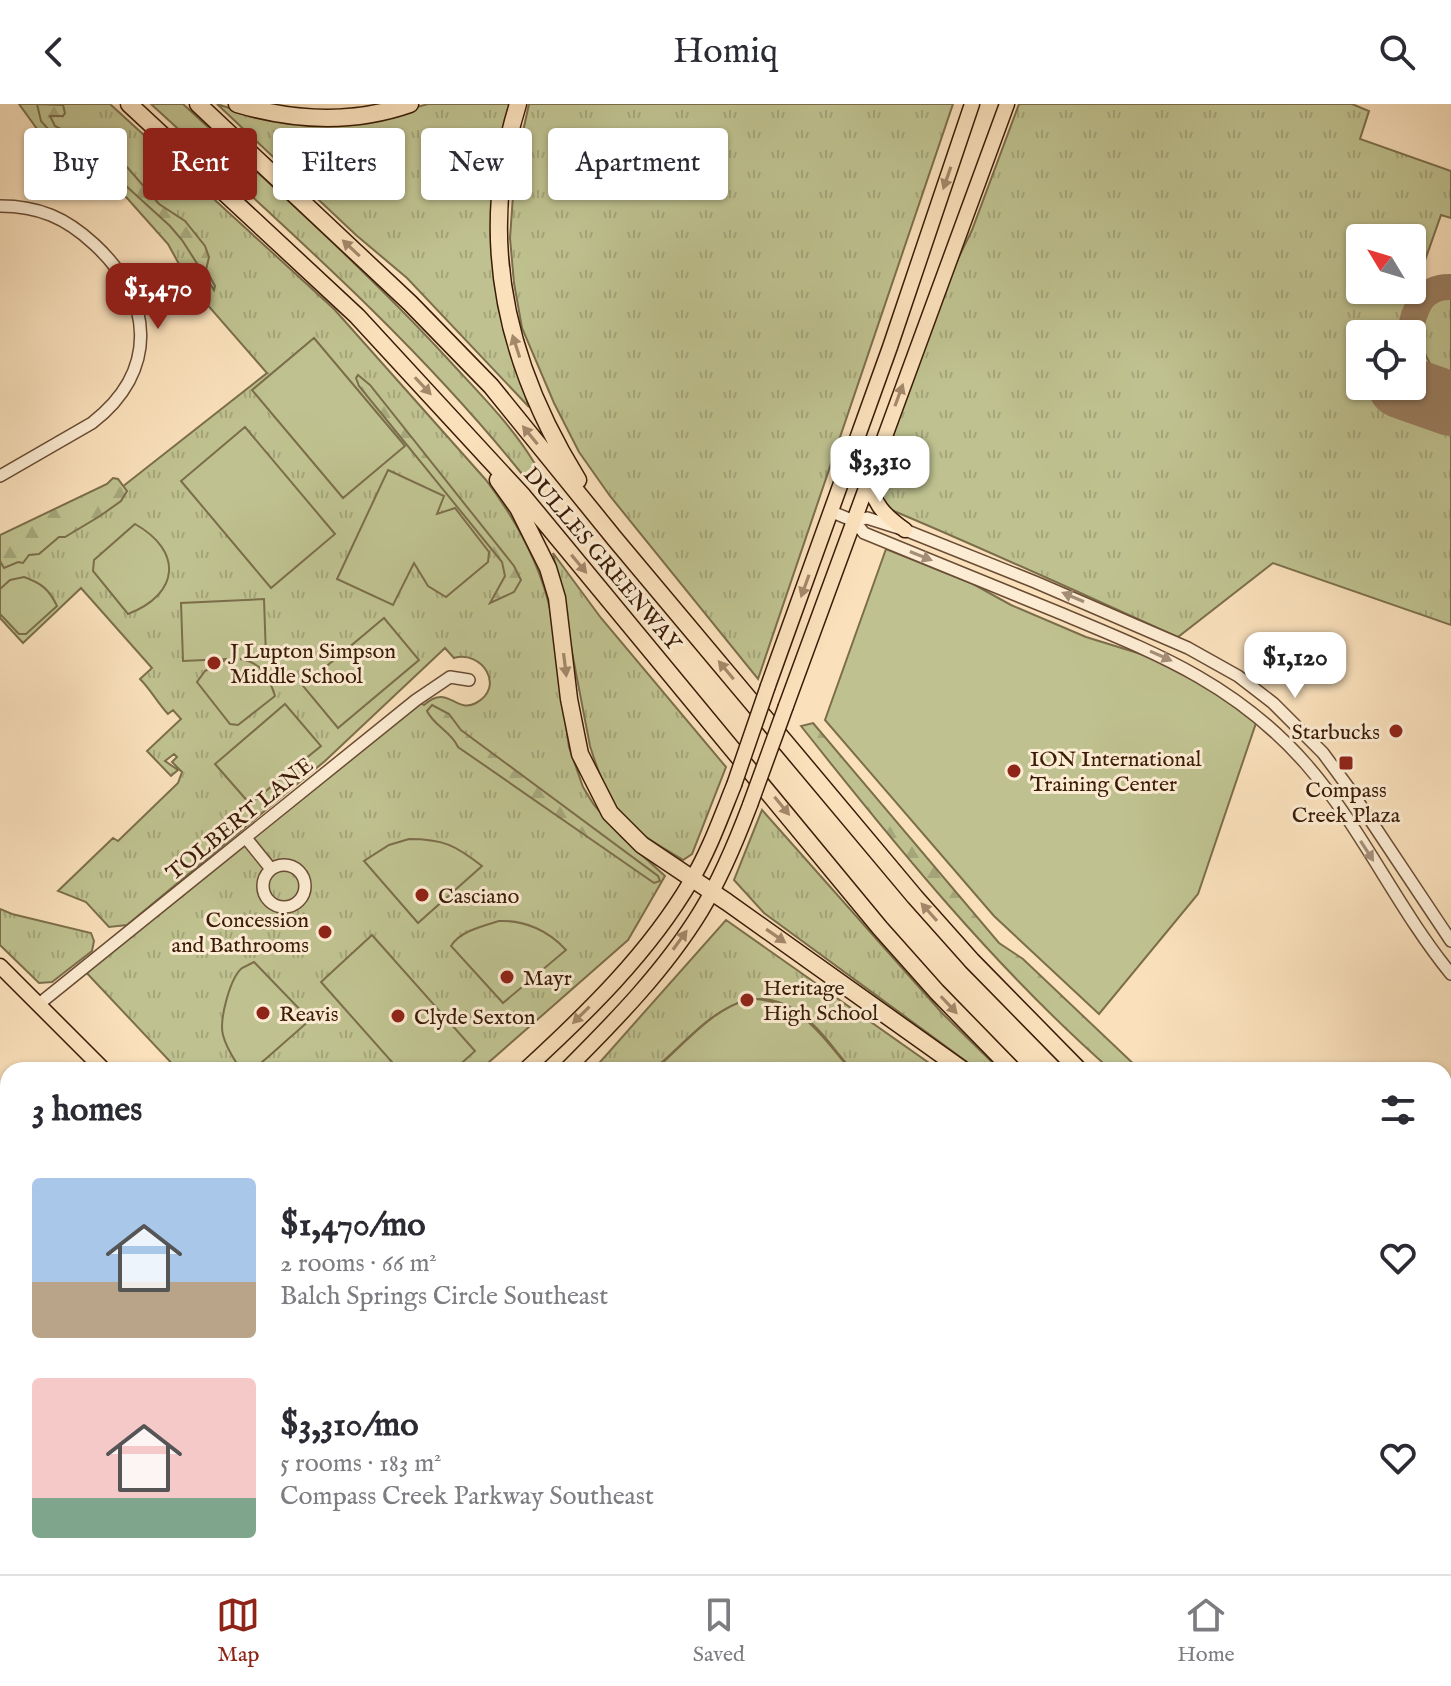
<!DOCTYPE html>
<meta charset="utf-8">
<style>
body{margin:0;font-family:"IM FELL English",serif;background:#f2f2f3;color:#2b2b33;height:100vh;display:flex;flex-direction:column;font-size:30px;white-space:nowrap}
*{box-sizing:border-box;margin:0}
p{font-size:26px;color:#7c7c81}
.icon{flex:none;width:44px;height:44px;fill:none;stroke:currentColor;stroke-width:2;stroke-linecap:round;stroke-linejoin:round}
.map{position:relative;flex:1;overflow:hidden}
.details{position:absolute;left:0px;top:958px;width:1452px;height:512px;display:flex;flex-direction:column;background:#fff;border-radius:24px 24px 0 0;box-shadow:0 2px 6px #0004}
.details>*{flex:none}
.top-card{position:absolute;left:24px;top:24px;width:800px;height:72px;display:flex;gap:16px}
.needle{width:52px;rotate:308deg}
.controls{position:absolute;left:1346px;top:120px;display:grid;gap:16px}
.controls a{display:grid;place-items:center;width:80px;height:80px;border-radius:8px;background:#fff;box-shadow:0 2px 6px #0004;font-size:40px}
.price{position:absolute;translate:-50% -68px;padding:0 18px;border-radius:16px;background:#fff;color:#222;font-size:26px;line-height:52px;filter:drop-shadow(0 2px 4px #0008)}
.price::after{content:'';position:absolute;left:50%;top:48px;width:24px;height:18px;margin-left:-12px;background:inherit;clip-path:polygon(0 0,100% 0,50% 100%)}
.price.selected{background:#8f2418;color:#fff}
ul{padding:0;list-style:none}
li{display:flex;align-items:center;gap:24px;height:200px;padding:0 32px}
li span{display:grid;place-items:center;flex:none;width:224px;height:160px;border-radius:8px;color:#555}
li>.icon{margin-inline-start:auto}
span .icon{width:96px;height:96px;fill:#fffc;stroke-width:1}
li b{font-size:34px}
h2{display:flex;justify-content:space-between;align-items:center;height:96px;padding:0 32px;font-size:34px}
.chip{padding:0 28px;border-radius:8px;background:#fff;box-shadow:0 2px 6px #0004;font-size:28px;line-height:72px}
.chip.selected{background:#8f2418;color:#fff}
header{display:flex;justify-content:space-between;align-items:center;height:104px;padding:0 32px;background:#fff;font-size:36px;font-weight:600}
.dock{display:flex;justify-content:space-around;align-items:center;height:112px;border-top:2px solid #e1e1e2;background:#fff;font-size:22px;color:#7c7c81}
.dock a{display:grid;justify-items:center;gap:4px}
.dock .selected{color:#8f2418}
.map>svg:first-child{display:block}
.grass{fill:url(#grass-tufts);stroke:#7c6e4b;stroke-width:2;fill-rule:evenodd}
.forest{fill:url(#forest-firs);stroke:#7c6e4b;stroke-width:2}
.pitch{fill:#bfc290;stroke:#7c6e4b;stroke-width:2}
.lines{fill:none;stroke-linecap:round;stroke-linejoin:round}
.taxiway{stroke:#9a7e61;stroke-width:26}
.runway{stroke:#9a7e61;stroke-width:64}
.minor-casing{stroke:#6a4c34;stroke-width:14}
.major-casing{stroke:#3a1b06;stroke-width:17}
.highway-casing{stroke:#3a1b06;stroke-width:19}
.minor{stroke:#fcecd3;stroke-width:11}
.major{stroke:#fae1bc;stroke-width:14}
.highway{stroke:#fae1bc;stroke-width:16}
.major-bridge-casing{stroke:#3a1b06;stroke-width:17;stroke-linecap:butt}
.major-bridge{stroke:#fae1bc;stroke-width:14}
.oneway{fill:#a4886a}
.oneway2{fill:#a58e77}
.poi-dot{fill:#8f2418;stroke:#fcecd3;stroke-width:3}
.labels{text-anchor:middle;stroke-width:6;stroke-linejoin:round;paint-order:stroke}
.street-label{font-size:22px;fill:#3a1b06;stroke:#fcecd3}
.poi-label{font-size:22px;fill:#3a1b06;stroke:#fcecd3;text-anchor:start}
</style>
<header><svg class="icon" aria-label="back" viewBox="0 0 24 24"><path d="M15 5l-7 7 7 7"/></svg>Homiq<svg class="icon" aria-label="search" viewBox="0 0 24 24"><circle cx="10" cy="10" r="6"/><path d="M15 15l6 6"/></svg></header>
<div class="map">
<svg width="1451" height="1470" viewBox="0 0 1451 1470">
<defs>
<pattern id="grass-tufts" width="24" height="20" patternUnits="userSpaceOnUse" patternTransform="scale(2)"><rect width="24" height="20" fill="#bfc290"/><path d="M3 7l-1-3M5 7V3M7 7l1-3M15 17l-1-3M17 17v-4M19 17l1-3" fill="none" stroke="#a5a67b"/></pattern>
<pattern id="forest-firs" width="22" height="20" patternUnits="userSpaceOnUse" patternTransform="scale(2)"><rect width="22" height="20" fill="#bfc290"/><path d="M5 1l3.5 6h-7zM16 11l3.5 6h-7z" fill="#a5a67b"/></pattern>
</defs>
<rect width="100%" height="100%" fill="#fae1bc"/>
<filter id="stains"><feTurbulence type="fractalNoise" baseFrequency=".0025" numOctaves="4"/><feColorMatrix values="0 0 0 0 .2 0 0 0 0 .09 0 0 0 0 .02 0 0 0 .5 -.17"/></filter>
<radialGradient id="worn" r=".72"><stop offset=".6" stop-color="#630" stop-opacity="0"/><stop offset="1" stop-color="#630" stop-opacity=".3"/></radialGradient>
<path class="grass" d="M 19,0 L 110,0 L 334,205 L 486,376 C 516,416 539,457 550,505 L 569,643 L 583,683 L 594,701 L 622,733 L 665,772 L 628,836 L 480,966 L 178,966 L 83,865 L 416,596 L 424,601 C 448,579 455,610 476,599 C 506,583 482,546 454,554 L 445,544 L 325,657 L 127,821 L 109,823 L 86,798 L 58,787 L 113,734 L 118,737 L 178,679 L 182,668 L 172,658 L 177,653 L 174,650 L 165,657 L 178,666 L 171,672 L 147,647 L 181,615 L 173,606 L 168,610 C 157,598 151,586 140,575 L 152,564 L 81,484 L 23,539 L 0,514 L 0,448 L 103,398 L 267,269 L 191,182 L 168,140 L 127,94 L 53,47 Z
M 151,0 L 183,0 C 272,82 363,163 446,253 C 476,286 512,321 535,360 L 533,369 L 526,373 L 522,370 C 412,233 279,118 151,0 Z
M 217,0 L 258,13 L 373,15 L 428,0 L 513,0 L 494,97 L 493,162 L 508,237 L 529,303 L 407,174 L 356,131 Z
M 529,0 L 953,0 L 758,575 L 610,392 L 579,348 L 554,299 L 522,224 L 514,179 L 510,134 L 515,64 Z
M 1019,0 L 1352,0 L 1369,7 L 1360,35 L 1451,67 L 1451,114 L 1441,111 L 1399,230 L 1360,230 L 1360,282 L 1381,282 L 1376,297 L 1451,324 L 1451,521 L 1273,459 L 1178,533 C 1082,490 987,446 889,405 L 883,400 L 877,379 L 885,347 L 943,186 L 972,126 ZM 1360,134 L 1412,134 L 1412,186 L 1360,186 Z
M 1451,190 L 1451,278 C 1416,266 1406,193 1451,190 Z
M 553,449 L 601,514 L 726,663 L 692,750 L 683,756 C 667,746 650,737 635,725 C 611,705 599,671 590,642 Z
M 762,706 L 942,909 L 1000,966 L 978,966 L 764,809 L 734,776 Z
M 0,805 L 12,810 L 91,829 L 94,837 L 92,847 L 52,878 L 39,879 L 0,841 Z
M 726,816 L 939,966 L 852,966 C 835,947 818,921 797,907 C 741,870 699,926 660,960 L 663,966 L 593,966 Z"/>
<path class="forest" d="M 37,0 L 63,1 L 65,9 L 63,12 L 50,12 L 55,22 L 114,53 L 127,63 L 159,100 L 185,117 L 205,142 L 209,153 L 206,166 L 215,182 L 214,186 L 182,136 L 170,122 L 113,70 L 55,33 L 41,17 Z
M 358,271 L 370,281 L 514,462 L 521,476 L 514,488 L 490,499 L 505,472 L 502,458 L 359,282 L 356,274 Z
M 113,374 L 118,375 L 127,387 L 121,397 L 100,412 L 65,433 L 59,433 L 39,450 L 29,451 L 23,459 L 18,458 L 4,464 L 0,457 L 0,431 L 107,380 Z
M 432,601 L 449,610 L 461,626 L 658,772 L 660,777 L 654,779 L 458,643 C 451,627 434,622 427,607 Z
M 813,619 L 999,839 L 1023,855 L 1140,966 L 1111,966 C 995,864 896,742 801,622 Z"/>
<path class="pitch" d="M 314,234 L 405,342 L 343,394 L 252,286 Z
M 245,323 L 335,430 L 271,484 L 181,377 Z
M 388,366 L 444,392 L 437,410 L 455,404 L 489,448 L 488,458 L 446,493 L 428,482 L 414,459 L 393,501 L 337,475 Z
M 135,420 C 183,447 180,490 128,510 L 93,467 L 94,456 Z
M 886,445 L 973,480 L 1011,501 L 1086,533 L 1154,554 L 1205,580 L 1256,619 L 1198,790 L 1099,910 L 994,812 L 825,616 Z
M 24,473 C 41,479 49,485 57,502 L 26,530 L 19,530 L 0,510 L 0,485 L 10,476 Z
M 264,495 L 266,553 L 240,555 C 261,558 269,573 275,592 L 238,621 L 230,620 L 197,578 L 205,567 L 227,555 L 183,557 L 181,499 Z
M 384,514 L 419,556 L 338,624 L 303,582 Z
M 285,600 L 321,642 L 250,700 L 215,660 Z
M 409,735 C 443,735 455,741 482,762 L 418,819 L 364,757 L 389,741 Z
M 499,817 C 525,816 549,827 566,846 L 503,899 L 451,842 C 460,827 483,822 499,817 Z
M 372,831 L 475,947 L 454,966 L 399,966 L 321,878 Z
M 254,858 L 310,916 L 253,966 L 241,966 C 234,955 226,944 223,931 C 219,916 230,874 242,864 C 246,862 250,860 254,858 Z
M 750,895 C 799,894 822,933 851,966 L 663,966 L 660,961 C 688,936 714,904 750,895 Z"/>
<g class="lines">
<path class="taxiway" d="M 1409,230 C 1415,205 1421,182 1451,183
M 1412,259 L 1414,265"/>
<path class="runway" d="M 1400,282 L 1451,300"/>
<defs>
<path id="minor" d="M 0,102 C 39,102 66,114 94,140 C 154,195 159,267 92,319 L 0,372
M 832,408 L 854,417 L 864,429 C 928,455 991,481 1055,507 C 1153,548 1234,578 1306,660 C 1362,724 1397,804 1451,870
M 854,417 L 867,414 L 905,426 L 1035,478 L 1188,544 L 1238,572 L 1273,599 L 1323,649 L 1351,687 L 1451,837
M 246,734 L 271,765
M263 782a21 21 0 1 1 42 0a21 21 0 1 1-42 0Z
M 39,900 L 416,596 L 450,573 L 469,576
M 385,1470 L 394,1462
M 586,1470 L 591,1462
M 595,1470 L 606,1462"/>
<path id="major" d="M 869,374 C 873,400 884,411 905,426
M 768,582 L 890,243 L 972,0
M 786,602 L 1007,0
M 0,862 L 104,966
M 525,966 C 586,910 649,849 691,777 C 709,747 721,713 734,681
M 566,966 C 615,917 665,866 701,807 C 721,774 736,738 750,701
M 0,1418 L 8,1412
M 0,1453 L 8,1447
M 572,1462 L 579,1470"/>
<path id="highway" d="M 129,0 L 357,212 L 523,392 L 880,824 L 937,888 L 1013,966
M 198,0 L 410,199 L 491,282 L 615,435 L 915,793 L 972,857 L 1079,966
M 237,0 C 294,17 353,20 410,0
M 518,0 C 476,134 506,260 578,376
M 498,376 L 518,404 L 548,464 L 557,494 L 569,595 L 580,650 L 610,709 L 642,741 L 727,798 L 963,966
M 1444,1254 L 1451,1259
M 1444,1307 L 1451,1312"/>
</defs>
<use href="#minor" class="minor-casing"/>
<use href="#major" class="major-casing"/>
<use href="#highway" class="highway-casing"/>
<use href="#minor" class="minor"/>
<use href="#major" class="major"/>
<use href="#highway" class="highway"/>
<defs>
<path id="major-bridge" d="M 734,681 L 768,582
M 750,701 L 786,602"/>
</defs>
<use href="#major-bridge" class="major-bridge-casing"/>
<use href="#major-bridge" class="major-bridge"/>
</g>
<defs><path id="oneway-solid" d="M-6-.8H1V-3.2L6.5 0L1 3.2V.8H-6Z" transform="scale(2)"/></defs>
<g class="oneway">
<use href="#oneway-solid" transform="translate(947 74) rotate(109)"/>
<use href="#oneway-solid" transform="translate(351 144) rotate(-137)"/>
<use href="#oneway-solid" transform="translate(516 242) rotate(-108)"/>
<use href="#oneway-solid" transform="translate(423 282) rotate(47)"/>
<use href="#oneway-solid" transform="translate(899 291) rotate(-70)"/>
<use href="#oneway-solid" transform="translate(530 331) rotate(-129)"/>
<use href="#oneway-solid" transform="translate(579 460) rotate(50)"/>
<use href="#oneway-solid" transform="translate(805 482) rotate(110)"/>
<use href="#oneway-solid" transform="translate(565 561) rotate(83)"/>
<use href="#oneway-solid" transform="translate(726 566) rotate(-130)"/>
<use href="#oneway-solid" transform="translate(782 702) rotate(51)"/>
<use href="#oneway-solid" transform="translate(929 808) rotate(-132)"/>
<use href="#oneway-solid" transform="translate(776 832) rotate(35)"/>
<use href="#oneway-solid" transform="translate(680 836) rotate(-54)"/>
<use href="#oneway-solid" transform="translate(949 901) rotate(47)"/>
<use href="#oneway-solid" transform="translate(581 911) rotate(135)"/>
</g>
<g class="oneway2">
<use href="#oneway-solid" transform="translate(921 452) rotate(22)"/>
<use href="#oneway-solid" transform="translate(1073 493) rotate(-157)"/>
<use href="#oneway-solid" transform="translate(1161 552) rotate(24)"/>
<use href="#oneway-solid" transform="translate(1367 747) rotate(57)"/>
</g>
<g class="poi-dot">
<circle cx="214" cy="559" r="8"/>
<circle cx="1396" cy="627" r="8"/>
<rect x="1338" y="651" width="16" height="16" rx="4"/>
<circle cx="1014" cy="667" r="8"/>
<circle cx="422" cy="791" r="8"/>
<circle cx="325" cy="828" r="8"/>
<circle cx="507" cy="873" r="8"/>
<circle cx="747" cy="896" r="8"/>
<circle cx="263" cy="909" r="8"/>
<circle cx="398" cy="912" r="8"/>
</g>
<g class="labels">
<g class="street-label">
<text transform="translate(603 454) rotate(50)" y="8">DULLES GREENWAY</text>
<text transform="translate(239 714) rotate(-39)" y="8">TOLBERT LANE</text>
</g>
<g class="poi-label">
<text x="230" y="554">J Lupton Simpson<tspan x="230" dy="25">Middle School</tspan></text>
<text x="1380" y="635" text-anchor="end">Starbucks</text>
<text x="1030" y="662">ION International<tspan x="1030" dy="25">Training Center</tspan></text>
<text x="1346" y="693" text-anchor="middle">Compass<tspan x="1346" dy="25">Creek Plaza</tspan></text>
<text x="438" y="799">Casciano</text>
<text x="309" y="823" text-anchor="end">Concession<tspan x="309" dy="25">and Bathrooms</tspan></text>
<text x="523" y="881">Mayr</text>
<text x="763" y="891">Heritage<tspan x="763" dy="25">High School</tspan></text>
<text x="279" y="917">Reavis</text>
<text x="414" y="920">Clyde Sexton</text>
</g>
</g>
<rect width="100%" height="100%" filter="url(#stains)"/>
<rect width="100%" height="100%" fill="url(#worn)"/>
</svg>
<div class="controls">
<a><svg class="needle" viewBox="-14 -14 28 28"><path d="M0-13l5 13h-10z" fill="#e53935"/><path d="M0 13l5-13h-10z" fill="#7c7c81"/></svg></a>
<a><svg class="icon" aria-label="locate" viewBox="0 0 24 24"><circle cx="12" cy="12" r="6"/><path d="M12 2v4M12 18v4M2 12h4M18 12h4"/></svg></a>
</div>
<b class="price selected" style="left:158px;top:227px">$1,470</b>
<b class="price" style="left:880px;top:400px">$3,310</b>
<b class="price" style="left:1295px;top:596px">$1,120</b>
<div class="top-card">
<a class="chip">Buy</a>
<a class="chip selected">Rent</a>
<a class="chip">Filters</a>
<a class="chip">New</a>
<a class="chip">Apartment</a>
</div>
<section class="details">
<h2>3 homes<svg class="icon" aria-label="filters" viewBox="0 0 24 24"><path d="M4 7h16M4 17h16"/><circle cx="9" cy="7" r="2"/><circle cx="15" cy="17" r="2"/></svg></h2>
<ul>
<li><span style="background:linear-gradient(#a9c7e8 65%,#b9a48a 0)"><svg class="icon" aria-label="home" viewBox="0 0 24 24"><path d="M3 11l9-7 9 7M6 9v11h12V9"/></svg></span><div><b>$1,470/mo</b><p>2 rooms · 66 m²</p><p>Balch Springs Circle Southeast</p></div><svg class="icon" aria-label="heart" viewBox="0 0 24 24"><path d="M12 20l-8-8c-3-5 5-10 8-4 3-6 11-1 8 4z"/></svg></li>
<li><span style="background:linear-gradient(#f6c9c9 75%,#7fa58c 0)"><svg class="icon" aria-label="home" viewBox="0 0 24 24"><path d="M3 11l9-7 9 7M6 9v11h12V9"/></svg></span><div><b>$3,310/mo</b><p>5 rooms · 183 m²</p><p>Compass Creek Parkway Southeast</p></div><svg class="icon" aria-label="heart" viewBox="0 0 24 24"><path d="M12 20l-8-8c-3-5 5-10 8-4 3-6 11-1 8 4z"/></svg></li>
</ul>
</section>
</div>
<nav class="dock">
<a class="selected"><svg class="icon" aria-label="map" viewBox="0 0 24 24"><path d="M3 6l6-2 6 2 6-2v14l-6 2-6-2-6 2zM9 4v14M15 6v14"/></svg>Map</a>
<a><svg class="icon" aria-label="saved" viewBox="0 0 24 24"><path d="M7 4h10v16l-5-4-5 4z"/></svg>Saved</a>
<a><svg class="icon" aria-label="home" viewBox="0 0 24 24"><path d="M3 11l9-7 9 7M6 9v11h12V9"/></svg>Home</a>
</nav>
